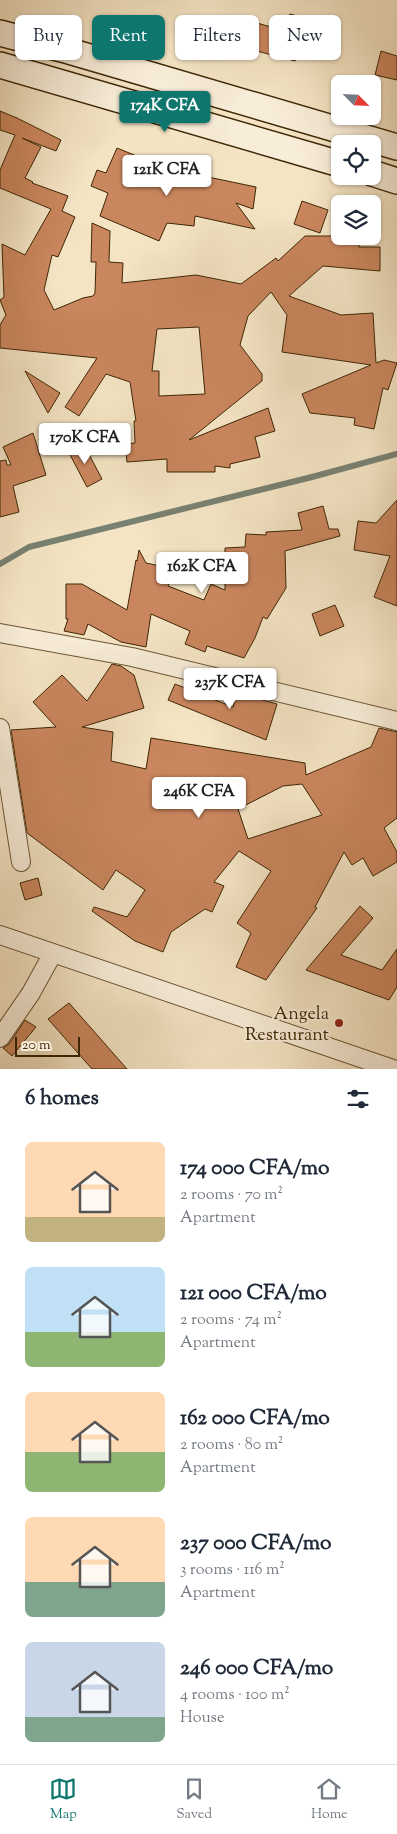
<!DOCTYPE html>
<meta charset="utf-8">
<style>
body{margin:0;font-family:"Sorts Mill Goudy",serif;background:#f6f6f7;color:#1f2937;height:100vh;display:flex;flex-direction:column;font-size:19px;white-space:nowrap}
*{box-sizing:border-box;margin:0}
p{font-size:16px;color:#747a83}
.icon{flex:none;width:28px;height:28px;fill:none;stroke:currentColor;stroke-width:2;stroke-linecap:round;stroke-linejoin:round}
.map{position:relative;height:1069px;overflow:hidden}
.details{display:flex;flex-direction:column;background:#fff;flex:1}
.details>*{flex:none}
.guide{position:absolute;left:15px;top:15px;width:368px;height:45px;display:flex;gap:10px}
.needle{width:32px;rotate:114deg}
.controls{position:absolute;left:331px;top:75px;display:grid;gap:10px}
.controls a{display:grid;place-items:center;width:50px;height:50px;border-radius:8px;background:#fff;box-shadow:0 1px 4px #0004;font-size:25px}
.scale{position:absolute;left:15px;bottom:12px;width:65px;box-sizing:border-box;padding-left:5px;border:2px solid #3e2704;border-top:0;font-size:14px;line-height:18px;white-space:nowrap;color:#3e2704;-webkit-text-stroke:4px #f8edd9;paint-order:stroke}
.price{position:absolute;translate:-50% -42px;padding:0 11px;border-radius:5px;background:#fff;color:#222;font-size:16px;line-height:32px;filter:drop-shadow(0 1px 2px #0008)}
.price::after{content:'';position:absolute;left:50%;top:30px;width:15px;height:11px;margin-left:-8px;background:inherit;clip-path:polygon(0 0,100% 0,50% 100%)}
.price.selected{background:#0f766e;color:#fff}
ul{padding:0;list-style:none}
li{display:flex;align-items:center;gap:15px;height:125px;padding:0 25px}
li span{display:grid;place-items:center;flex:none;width:140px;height:100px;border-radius:8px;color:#555}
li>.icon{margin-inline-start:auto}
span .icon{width:60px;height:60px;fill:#fffc;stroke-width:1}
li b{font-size:21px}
h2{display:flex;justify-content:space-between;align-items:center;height:60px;padding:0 25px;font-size:21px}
.pill{padding:0 18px;border-radius:8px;background:#fff;box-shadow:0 1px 4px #0004;font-size:18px;line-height:45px}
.pill.selected{background:#0f766e;color:#fff}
.menu{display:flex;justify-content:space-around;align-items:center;height:70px;border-top:1px solid #e0e1e3;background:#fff;font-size:14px;color:#747a83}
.menu a{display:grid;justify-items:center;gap:2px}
.menu .selected{color:#0f766e}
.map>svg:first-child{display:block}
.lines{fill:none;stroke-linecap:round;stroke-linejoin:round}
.stream{stroke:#788172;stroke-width:6}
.building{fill:#ca865e;stroke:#3e2704;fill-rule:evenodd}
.street-casing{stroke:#6c5634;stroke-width:20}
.secondary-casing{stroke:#3e2704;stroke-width:28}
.street{stroke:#f8edd9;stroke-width:18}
.secondary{stroke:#f8edd9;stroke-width:25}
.poi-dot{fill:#8f2418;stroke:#f8edd9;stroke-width:2}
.labels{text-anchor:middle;stroke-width:4;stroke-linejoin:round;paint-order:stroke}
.poi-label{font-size:18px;fill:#3e2704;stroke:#f8edd9;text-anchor:end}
</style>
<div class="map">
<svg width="397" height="1069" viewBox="0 0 397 1069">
<rect width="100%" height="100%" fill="#f4e4c4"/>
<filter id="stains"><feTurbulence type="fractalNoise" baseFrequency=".004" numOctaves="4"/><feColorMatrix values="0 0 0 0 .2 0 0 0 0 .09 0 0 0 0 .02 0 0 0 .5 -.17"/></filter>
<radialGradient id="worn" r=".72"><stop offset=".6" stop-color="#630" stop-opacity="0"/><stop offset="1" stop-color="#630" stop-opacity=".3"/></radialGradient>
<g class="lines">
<path class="stream" d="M 0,564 L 29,547 L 312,477 L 397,454"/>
</g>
<path class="building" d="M 290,14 L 308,19 L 295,61 L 249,49 L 257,23 L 285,31 Z
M 381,51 L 397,56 L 397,80 L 375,75 Z
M 0,111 L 17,118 L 61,140 L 56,151 L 22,138 L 41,147 L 25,178 L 33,182 L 32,183 L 68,196 L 62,211 L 75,217 L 58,257 L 52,255 L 44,290 L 54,310 L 83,298 L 93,296 L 95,293 L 96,262 L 91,262 L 92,223 L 110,231 L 109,262 L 123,263 L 122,283 L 196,275 L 241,284 L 276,258 L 278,261 L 305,236 L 360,236 L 359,247 L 380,247 L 380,271 L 323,266 L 289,296 L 341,315 L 373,313 L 376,363 L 384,360 L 397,363 L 388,390 L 383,388 L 374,429 L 354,425 L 355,418 L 310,413 L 302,394 L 371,365 L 282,352 L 287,315 L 271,292 L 248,316 L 240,345 L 262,374 L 262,381 L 189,440 L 268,408 L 275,431 L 255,437 L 260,457 L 230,464 L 230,468 L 215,466 L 215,472 L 167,472 L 167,459 L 127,462 L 125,444 L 135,443 L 134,421 L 136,421 L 130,382 L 106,374 L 79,416 L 65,407 L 97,358 L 0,348 L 0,325 L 6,315 L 0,300 L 4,297 L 2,244 L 25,255 L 51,209 L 0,188 L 0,170 L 15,135 L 0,130 ZM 199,327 L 205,394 L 159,396 L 159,371 L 152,371 L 157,329 Z
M 117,148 L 183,175 L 184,172 L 256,187 L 253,209 L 236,203 L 255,229 L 195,216 L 194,226 L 167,223 L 159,241 L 100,216 L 108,193 L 91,186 L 97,170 L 106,173 Z
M 302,201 L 328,210 L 320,233 L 294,224 Z
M 25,371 L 60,393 L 48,413 Z
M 33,433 L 46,475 L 13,486 L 19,512 L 0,517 L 0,461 L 6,460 L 7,465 L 11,465 L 3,447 Z
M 83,443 L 102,479 L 87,487 L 68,451 Z
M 397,500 L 397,606 L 374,597 L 390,556 L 354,550 L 358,521 L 376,523 Z
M 323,506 L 329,529 L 338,529 L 340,536 L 285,551 L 286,588 L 267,619 L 263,617 L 255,638 L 244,658 L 207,646 L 205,652 L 185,644 L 190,631 L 151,614 L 146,647 L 121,642 L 88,624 L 84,635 L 64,631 L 68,619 L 66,619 L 66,584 L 82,584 L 127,610 L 136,560 L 137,561 L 139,550 L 146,563 L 174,569 L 168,586 L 204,600 L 211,584 L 225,590 L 225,548 L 245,547 L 246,534 L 266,535 L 266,532 L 302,530 L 298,513 Z
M 335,605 L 344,626 L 320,636 L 312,614 Z
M 112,664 L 121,666 L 134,675 L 144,708 L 82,727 L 113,732 L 111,761 L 146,769 L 151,738 L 305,763 L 306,775 L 371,747 L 379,728 L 397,732 L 397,818 L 384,828 L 397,852 L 397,862 L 373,876 L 363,858 L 352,865 L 344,852 L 315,907 L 317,908 L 266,980 L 236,967 L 251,933 L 237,923 L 271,871 L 239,851 L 214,882 L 224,886 L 212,912 L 205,909 L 171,932 L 163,952 L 135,941 L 92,911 L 94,907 L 127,917 L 145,890 L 116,870 L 103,890 L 27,833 L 11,730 L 56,727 L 33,702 L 62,675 L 87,701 ZM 302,784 L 322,815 L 248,839 L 238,809 L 283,786 Z
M 175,684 L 233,707 L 237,693 L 277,704 L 266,740 L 168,700 Z
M 38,878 L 42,895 L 25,900 L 20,883 Z
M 360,906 L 373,918 L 341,955 L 382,970 L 397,949 L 397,987 L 389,1000 L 306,970 Z
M 69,1003 L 127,1069 L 92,1069 L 48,1019 Z
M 25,1020 L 36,1027 L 12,1056 L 3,1048 L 9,1044 Z"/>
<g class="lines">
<defs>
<path id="street" d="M 0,633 L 132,657 L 397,721
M 0,728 L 21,862
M 0,935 L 393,1069
M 0,1038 L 31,993 L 53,953"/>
<path id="secondary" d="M 0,33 L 69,51 L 397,147
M 0,65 L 340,164
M 372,173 L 397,181"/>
</defs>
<use href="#street" class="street-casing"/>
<use href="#secondary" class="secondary-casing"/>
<use href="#street" class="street"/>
<use href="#secondary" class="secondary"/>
</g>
<circle class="poi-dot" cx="339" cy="1023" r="5"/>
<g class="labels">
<g class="poi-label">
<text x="329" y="1019">Angela<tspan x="329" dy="21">Restaurant</tspan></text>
</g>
</g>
<rect width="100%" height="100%" filter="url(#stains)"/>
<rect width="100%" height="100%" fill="url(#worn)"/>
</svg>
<div class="controls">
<a><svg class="needle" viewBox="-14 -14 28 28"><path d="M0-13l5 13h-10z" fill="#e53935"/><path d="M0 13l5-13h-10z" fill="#747a83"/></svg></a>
<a><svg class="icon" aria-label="locate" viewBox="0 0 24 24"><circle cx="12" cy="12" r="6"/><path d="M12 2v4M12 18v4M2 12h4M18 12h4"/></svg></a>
<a><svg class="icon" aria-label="layers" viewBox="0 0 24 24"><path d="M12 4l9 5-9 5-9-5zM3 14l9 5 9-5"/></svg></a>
</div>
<div class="scale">20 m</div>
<b class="price selected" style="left:165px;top:133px">174K CFA</b>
<b class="price" style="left:167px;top:197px">121K CFA</b>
<b class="price" style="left:85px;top:465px">170K CFA</b>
<b class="price" style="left:202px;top:594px">162K CFA</b>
<b class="price" style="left:230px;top:710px">237K CFA</b>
<b class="price" style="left:199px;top:819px">246K CFA</b>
<div class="guide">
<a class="pill">Buy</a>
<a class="pill selected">Rent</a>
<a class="pill">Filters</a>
<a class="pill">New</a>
</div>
</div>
<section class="details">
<h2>6 homes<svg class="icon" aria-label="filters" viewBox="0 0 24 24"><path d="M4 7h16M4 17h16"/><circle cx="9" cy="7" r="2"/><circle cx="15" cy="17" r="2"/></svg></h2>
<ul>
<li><span style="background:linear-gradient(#ffd9b3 75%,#c2b280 0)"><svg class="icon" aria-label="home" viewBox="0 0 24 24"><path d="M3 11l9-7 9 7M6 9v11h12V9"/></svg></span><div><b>174 000 CFA/mo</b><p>2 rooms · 70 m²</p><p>Apartment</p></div></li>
<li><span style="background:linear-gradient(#bfe0f5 65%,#8fb573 0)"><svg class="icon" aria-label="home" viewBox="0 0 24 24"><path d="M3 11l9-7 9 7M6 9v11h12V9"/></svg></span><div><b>121 000 CFA/mo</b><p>2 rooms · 74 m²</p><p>Apartment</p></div></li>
<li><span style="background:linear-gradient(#ffd9b3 60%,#8fb573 0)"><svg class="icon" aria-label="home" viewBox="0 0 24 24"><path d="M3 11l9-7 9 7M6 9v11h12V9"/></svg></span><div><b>162 000 CFA/mo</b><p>2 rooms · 80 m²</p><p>Apartment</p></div></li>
<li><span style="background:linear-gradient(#ffd9b3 65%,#7fa58c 0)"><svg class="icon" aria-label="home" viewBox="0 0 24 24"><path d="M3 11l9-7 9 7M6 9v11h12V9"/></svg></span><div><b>237 000 CFA/mo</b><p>3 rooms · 116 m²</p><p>Apartment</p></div></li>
<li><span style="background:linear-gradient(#c9d6e8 75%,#7fa58c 0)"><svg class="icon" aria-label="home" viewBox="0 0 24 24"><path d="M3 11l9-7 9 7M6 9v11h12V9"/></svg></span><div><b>246 000 CFA/mo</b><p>4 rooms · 100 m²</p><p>House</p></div></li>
</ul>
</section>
<nav class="menu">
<a class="selected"><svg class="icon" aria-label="map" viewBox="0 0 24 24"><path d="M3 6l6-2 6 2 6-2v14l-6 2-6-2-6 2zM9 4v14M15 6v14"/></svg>Map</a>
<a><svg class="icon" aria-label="saved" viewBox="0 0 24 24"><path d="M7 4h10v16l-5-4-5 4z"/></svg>Saved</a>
<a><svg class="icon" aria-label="home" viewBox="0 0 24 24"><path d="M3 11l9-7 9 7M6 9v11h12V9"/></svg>Home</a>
</nav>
